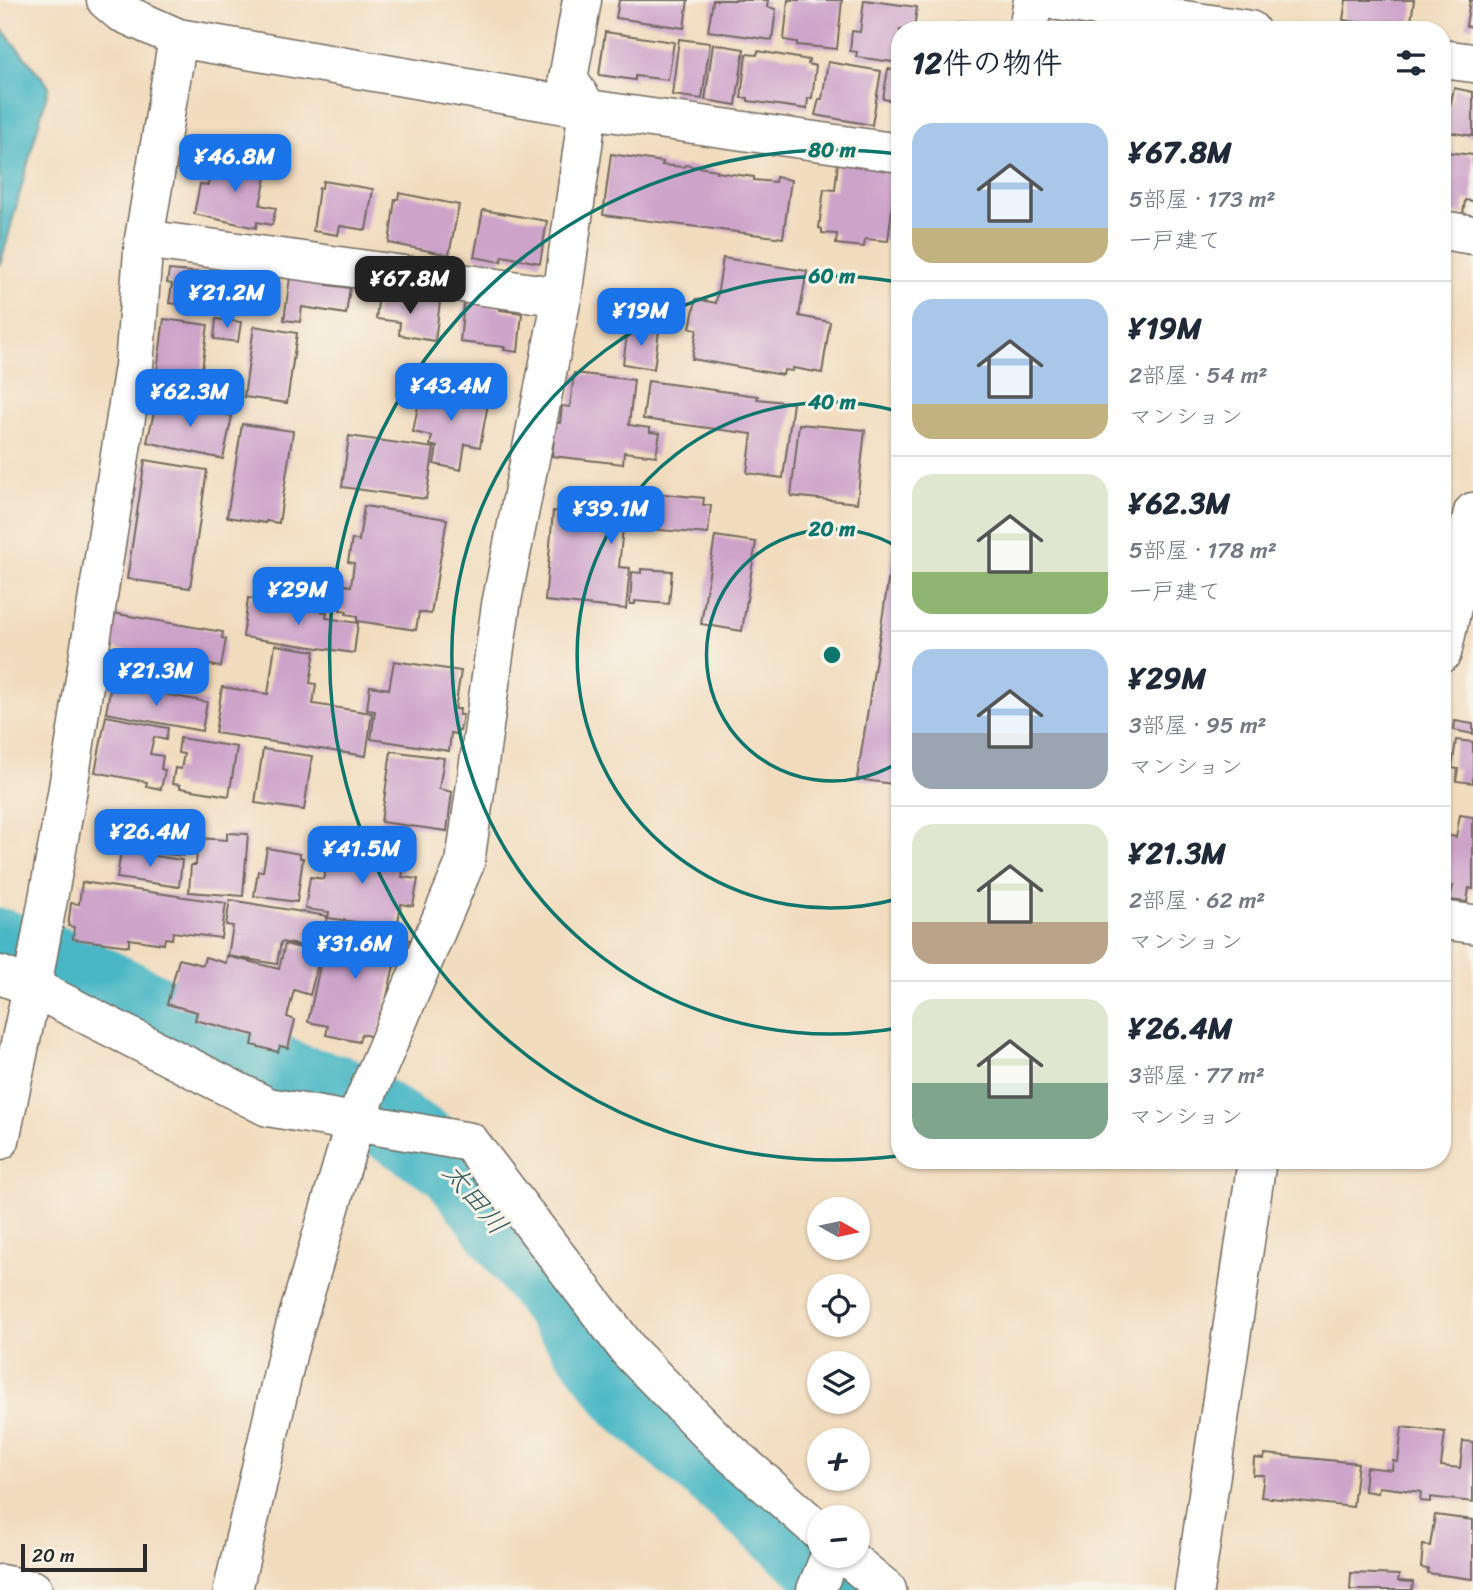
<!DOCTYPE html>
<html lang="ja">
<meta charset="utf-8">
<style>
body{margin:0;font-family:Sriracha,"Klee One",sans-serif;background:#f6f6f7;color:#1f2937;height:100vh;display:flex;flex-direction:column;font-size:26px;white-space:nowrap}
*{box-sizing:border-box;margin:0}
p{font-size:23px;color:#747a83}
.icon{flex:none;width:38px;height:38px;fill:none;stroke:currentColor;stroke-width:2;stroke-linecap:round;stroke-linejoin:round}
.map{position:relative;flex:1;overflow:hidden}
.details{position:absolute;left:891px;top:21px;width:560px;height:1148px;display:flex;flex-direction:column;background:#fff;border-radius:28px;box-shadow:0 2px 5px #0004}
.details>*{flex:none}
.needle{width:46px;rotate:99deg}
.fabs{position:absolute;left:807px;top:1197px;display:grid;gap:14px}
.fabs a{display:grid;place-items:center;width:63px;height:63px;border-radius:50%;background:#fff;box-shadow:0 2px 5px #0004;font-size:35px}
.scale{position:absolute;left:21px;bottom:18px;width:126px;box-sizing:border-box;padding-left:7px;border:4px solid #2b2b2b;border-top:0;font-size:19px;line-height:24px;white-space:nowrap;color:#2b2b2b;-webkit-text-stroke:5px #f7f3e8;paint-order:stroke}
.price{position:absolute;translate:-50% -60px;padding:0 16px;border-radius:14px;background:#1a73e8;color:#fff;font-size:23px;line-height:46px;filter:drop-shadow(0 2px 4px #0008)}
.price::after{content:'';position:absolute;left:50%;top:42px;width:21px;height:16px;margin-left:-10px;background:inherit;clip-path:polygon(0 0,100% 0,50% 100%)}
.price.on{background:#222;color:#fff}
ul{padding:0;list-style:none}
li{display:flex;align-items:center;gap:21px;height:175px;padding:0 21px}
li+li{border-top:2px solid #e0e1e3}
li span{display:grid;place-items:center;flex:none;width:196px;height:140px;border-radius:21px;color:#555}
li>.icon{margin-inline-start:auto}
span .icon{width:84px;height:84px;fill:#fffc;stroke-width:1}
li b{font-size:30px}
h2{display:flex;justify-content:space-between;align-items:center;height:84px;padding:0 21px;font-size:30px}
.map>svg:first-child{display:block}
.water{fill:#4ab7c5;stroke:#3a7178;stroke-width:2}
.lines{fill:none;stroke-linecap:round;stroke-linejoin:round}
.river{stroke:#4ab7c5;stroke-width:75}
.building{fill:#cda3ca}
.street-casing{stroke:#71695e;stroke-width:41}
.street{stroke:#fff;stroke-width:38}
.ring{fill:none;stroke:#0f766e;stroke-width:3.5}
.labels{text-anchor:middle;stroke-width:6;stroke-linejoin:round;paint-order:stroke}
.water-label{font-size:28px;font-style:italic;fill:#365c61;stroke:#f7f3e8}
.centre{fill:#0f766e;stroke:#f7f3e8;stroke-width:3.5}
.ring-label{font-size:21px;text-anchor:middle;font-weight:bold;fill:#0f766e;stroke:#f7f3e8;stroke-width:6;stroke-linejoin:round;paint-order:stroke}
</style>
<div class="map">
<svg width="1473" height="1590" viewBox="0 0 1473 1590">
<rect width="100%" height="100%" fill="#f7f3e8"/>
<filter id="ink" filterUnits="userSpaceOnUse"><feTurbulence type="fractalNoise" baseFrequency=".0143" numOctaves="2"/><feDisplacementMap in="SourceGraphic" scale="14" xChannelSelector="R" yChannelSelector="G"/><feConvolveMatrix kernelMatrix="1 2 1 2 8 2 1 2 1" color-interpolation-filters="sRGB"/></filter>
<filter id="wash" filterUnits="userSpaceOnUse"><feTurbulence type="fractalNoise" baseFrequency=".00686" numOctaves="4" result="noise"/><feDisplacementMap in="SourceGraphic" scale="28" xChannelSelector="R" yChannelSelector="G"/><feGaussianBlur stdDeviation="1.57" result="paint"/><feColorMatrix in="noise" values="0 0 0 0 0 0 0 0 0 0 0 0 0 0 0 0 0 1.4 0 .05"/><feComposite in="paint" operator="in"/></filter>
<g filter="url(#wash)">
<rect width="100%" height="100%" fill="#f2dcbe"/>
<path class="water" d="M 0,27 L 49,86 L 0,266 Z"/>
<g class="lines">
<path class="river" d="M 0,946 L 62,966 L 295,1081 L 342,1093 L 454,1164 L 631,1398 L 852,1590"/>
</g>
<g id="blocks">
<path class="building" d="M 619,0 L 688,0 L 684,28 L 616,18 Z
M 713,0 L 768,0 L 767,7 L 776,9 L 772,40 L 708,31 Z
M 788,0 L 842,0 L 837,49 L 797,45 L 797,42 L 784,40 Z
M 864,0 L 917,7 L 914,30 L 900,30 L 900,63 L 856,57 L 857,52 L 850,51 L 852,31 L 860,32 Z
M 1346,0 L 1414,0 L 1410,29 L 1406,29 L 1406,24 L 1388,22 L 1388,27 L 1343,20 Z
M 1470,0 L 1473,0 L 1473,27 L 1466,26 Z
M 957,22 L 1000,28 L 999,30 L 955,30 Z
M 605,32 L 674,42 L 668,80 L 635,76 L 635,80 L 599,75 Z
M 679,39 L 710,43 L 702,99 L 672,95 Z
M 713,44 L 744,49 L 736,105 L 705,100 Z
M 758,51 L 809,60 L 808,64 L 816,66 L 812,98 L 808,98 L 807,109 L 748,101 L 748,98 L 741,98 L 746,54 L 757,55 Z
M 828,62 L 881,71 L 872,125 L 815,115 L 819,99 L 822,99 Z
M 888,69 L 900,71 L 900,102 L 883,99 Z
M 1454,88 L 1473,92 L 1473,136 L 1442,131 L 1447,107 L 1450,107 Z
M 1445,152 L 1473,155 L 1473,201 L 1465,200 L 1463,214 L 1442,211 L 1442,156 L 1444,156 Z
M 611,154 L 663,162 L 662,165 L 684,167 L 685,165 L 717,170 L 716,172 L 754,177 L 754,180 L 775,182 L 776,177 L 791,180 L 783,238 L 603,215 Z
M 214,156 L 268,168 L 260,205 L 276,208 L 272,225 L 257,222 L 256,228 L 194,214 L 200,184 L 208,185 Z
M 838,162 L 897,169 L 888,241 L 865,239 L 864,247 L 836,244 L 837,234 L 822,233 L 822,229 L 819,228 L 824,189 L 835,190 Z
M 323,181 L 373,189 L 366,230 L 340,226 L 338,235 L 313,231 L 319,188 L 322,188 Z
M 399,193 L 459,205 L 449,255 L 389,243 L 395,199 L 398,199 Z
M 483,210 L 547,221 L 540,263 L 502,256 L 501,262 L 474,257 Z
M 723,258 L 807,271 L 799,316 L 830,322 L 822,373 L 793,368 L 793,371 L 784,370 L 783,375 L 692,359 L 697,329 L 690,328 L 696,299 L 716,303 Z
M 232,269 L 259,272 L 256,295 L 230,292 Z
M 169,270 L 203,273 L 203,280 L 224,282 L 222,309 L 169,303 L 172,284 L 167,283 Z
M 290,277 L 328,280 L 327,285 L 350,288 L 346,314 L 302,307 L 300,322 L 284,320 Z
M 379,294 L 440,302 L 435,341 L 399,335 L 400,322 L 376,319 Z
M 464,302 L 501,307 L 500,310 L 522,313 L 518,352 L 504,350 L 505,347 L 460,342 Z
M 164,319 L 208,325 L 199,391 L 155,385 Z
M 216,319 L 241,322 L 238,342 L 214,339 Z
M 254,326 L 297,333 L 287,403 L 244,397 Z
M 628,327 L 659,331 L 654,369 L 623,364 Z
M 574,373 L 634,380 L 629,425 L 650,428 L 650,432 L 660,433 L 656,456 L 624,452 L 623,464 L 552,456 L 556,422 L 560,423 L 562,406 L 570,407 Z
M 648,381 L 758,396 L 757,399 L 793,403 L 783,478 L 747,473 L 752,434 L 643,419 Z
M 422,385 L 489,398 L 480,447 L 465,444 L 461,470 L 434,464 L 437,447 L 430,445 L 432,436 L 413,432 Z
M 157,400 L 232,416 L 223,459 L 147,442 Z
M 242,424 L 293,431 L 279,523 L 266,521 L 266,523 L 227,517 Z
M 799,424 L 865,430 L 857,503 L 791,496 Z
M 349,436 L 434,448 L 426,499 L 342,487 Z
M 145,460 L 207,470 L 190,588 L 127,579 Z
M 624,490 L 704,498 L 703,505 L 711,505 L 708,534 L 623,527 L 619,567 L 630,568 L 626,609 L 545,601 L 553,511 L 614,517 L 615,511 L 622,511 Z
M 364,506 L 447,519 L 431,614 L 419,612 L 416,630 L 357,621 L 357,616 L 346,614 L 347,611 L 340,610 L 341,605 L 335,604 L 338,584 L 351,586 L 354,563 L 348,562 L 352,539 L 359,541 Z
M 898,518 L 900,518 L 900,785 L 857,779 Z
M 715,536 L 756,542 L 742,631 L 701,624 Z
M 641,569 L 672,571 L 669,604 L 635,601 L 635,604 L 630,604 L 632,572 L 641,573 Z
M 248,598 L 265,601 L 264,604 L 327,612 L 326,618 L 358,623 L 354,653 L 243,637 Z
M 112,613 L 223,632 L 222,638 L 226,639 L 221,667 L 107,647 Z
M 275,645 L 315,651 L 310,683 L 316,684 L 313,704 L 372,713 L 366,756 L 215,733 L 222,687 L 268,694 Z
M 394,661 L 461,671 L 455,709 L 460,709 L 459,715 L 463,715 L 460,731 L 458,730 L 457,734 L 451,733 L 449,751 L 371,739 L 375,711 L 367,710 L 370,686 L 389,689 Z
M 111,684 L 207,702 L 202,731 L 106,713 Z
M 106,716 L 168,728 L 166,740 L 154,737 L 150,754 L 163,756 L 161,769 L 165,770 L 161,789 L 146,786 L 147,782 L 95,772 Z
M 1455,721 L 1473,724 L 1473,734 L 1454,730 Z
M 180,738 L 237,747 L 229,796 L 180,788 L 180,785 L 172,784 L 175,768 L 181,769 L 184,754 L 178,753 Z
M 1456,740 L 1473,742 L 1473,783 L 1456,781 L 1458,769 L 1452,768 Z
M 263,749 L 312,756 L 304,810 L 255,803 Z
M 391,751 L 444,758 L 439,789 L 452,792 L 447,831 L 381,822 Z
M 1460,815 L 1473,817 L 1473,889 L 1469,888 L 1467,902 L 1450,900 L 1453,886 L 1442,884 L 1442,844 L 1445,844 L 1447,835 L 1456,837 Z
M 124,818 L 187,826 L 183,856 L 121,849 Z
M 227,833 L 248,834 L 243,896 L 189,892 L 191,865 L 196,865 L 198,838 L 227,840 Z
M 330,841 L 406,853 L 402,877 L 418,879 L 413,906 L 401,904 L 397,928 L 328,918 L 329,912 L 305,909 L 310,877 L 324,879 Z
M 267,848 L 300,854 L 300,858 L 303,858 L 297,902 L 254,896 L 258,871 L 263,871 Z
M 121,851 L 182,860 L 179,887 L 117,878 Z
M 82,882 L 226,903 L 221,938 L 173,932 L 172,939 L 165,938 L 164,944 L 129,939 L 129,946 L 73,939 L 74,927 L 68,926 L 71,903 L 79,904 Z
M 230,900 L 327,916 L 322,949 L 281,942 L 277,964 L 228,956 L 233,926 L 226,925 Z
M 329,924 L 410,940 L 405,967 L 394,965 L 378,1038 L 361,1034 L 359,1042 L 326,1035 L 328,1026 L 308,1022 Z
M 285,944 L 321,953 L 310,995 L 294,990 L 287,1017 L 295,1020 L 288,1048 L 280,1046 L 278,1052 L 252,1045 L 254,1035 L 195,1020 L 197,1012 L 167,1004 L 179,959 L 203,965 L 205,957 L 226,963 L 227,956 L 279,969 Z
M 1402,1427 L 1445,1432 L 1441,1466 L 1460,1468 L 1463,1441 L 1473,1442 L 1473,1502 L 1430,1497 L 1430,1502 L 1420,1501 L 1421,1492 L 1379,1487 L 1378,1493 L 1364,1491 L 1366,1467 L 1392,1470 L 1393,1461 L 1398,1462 Z
M 1265,1454 L 1358,1463 L 1353,1507 L 1261,1497 L 1264,1475 L 1253,1475 L 1254,1458 L 1264,1459 Z
M 1435,1515 L 1473,1520 L 1473,1579 L 1427,1573 L 1428,1569 L 1421,1568 L 1423,1545 L 1430,1546 Z
M 1351,1573 L 1399,1575 L 1398,1581 L 1413,1582 L 1412,1590 L 1350,1590 Z"/>
</g>
</g>
<g filter="url(#ink)">
<use href="#blocks" fill-opacity="0" stroke="#71695e" stroke-width="2"/>
<g class="lines">
<defs>
<path id="street" d="M 106,0 L 120,12 L 178,38 L 588,109 L 562,297 L 501,605 L 465,863 L 355,1122 L 288,1351 L 233,1590
M 582,0 L 568,79 L 588,109 L 900,153
M 1052,0 L 1250,30
M 1028,30 L 1033,0
M 1442,59 L 1473,63
M 1442,230 L 1473,235
M 144,239 L 562,297
M 1442,653 L 1473,512
M 1442,920 L 1473,924
M 0,975 L 32,987 L 268,1107 L 470,1142 L 630,1352 L 717,1441 L 819,1531
M 0,1140 L 32,987 L 67,794 L 134,366 L 144,239 L 178,38
M 846,1556 L 887,1590
M 0,1584 L 33,1590
M 816,1590 L 830,1556
M 1194,1590 L 1257,1160"/>
</defs>
<use href="#street" class="street-casing"/>
<use href="#street" class="street"/>
</g>
</g>
<g class="ring">
<path d="M899 762A126 126 0 1 1 899 548"/>
<path d="M897 899A253 253 0 1 1 897 411"/>
<path d="M898 1028A379 379 0 1 1 898 282"/>
<path d="M898 1156A505 505 0 1 1 898 154"/>
</g>
<g class="labels">
<g class="water-label">
<text transform="translate(476 1198) rotate(50)" y="10">太田川</text>
</g>
</g>
<circle cx="832" cy="655" r="10" class="centre"/>
<g class="ring-label">
<text x="832" y="157">80 m</text>
<text x="832" y="283">60 m</text>
<text x="832" y="409">40 m</text>
<text x="832" y="536">20 m</text>
</g>
</svg>
<div class="fabs">
<a><svg class="needle" viewBox="-14 -14 28 28"><path d="M0-13l5 13h-10z" fill="#e53935"/><path d="M0 13l5-13h-10z" fill="#747a83"/></svg></a>
<a><svg class="icon" aria-label="locate" viewBox="0 0 24 24"><circle cx="12" cy="12" r="6"/><path d="M12 2v4M12 18v4M2 12h4M18 12h4"/></svg></a>
<a><svg class="icon" aria-label="layers" viewBox="0 0 24 24"><path d="M12 4l9 5-9 5-9-5zM3 14l9 5 9-5"/></svg></a>
<a>+</a>
<a>−</a>
</div>
<div class="scale">20 m</div>
<b class="price" style="left:235px;top:194px">¥46.8M</b>
<b class="price on" style="left:410px;top:316px">¥67.8M</b>
<b class="price" style="left:227px;top:330px">¥21.2M</b>
<b class="price" style="left:641px;top:348px">¥19M</b>
<b class="price" style="left:451px;top:423px">¥43.4M</b>
<b class="price" style="left:190px;top:429px">¥62.3M</b>
<b class="price" style="left:611px;top:546px">¥39.1M</b>
<b class="price" style="left:298px;top:627px">¥29M</b>
<b class="price" style="left:156px;top:708px">¥21.3M</b>
<b class="price" style="left:150px;top:869px">¥26.4M</b>
<b class="price" style="left:362px;top:886px">¥41.5M</b>
<b class="price" style="left:355px;top:981px">¥31.6M</b>
<section class="details">
<h2>12件の物件<svg class="icon" aria-label="filters" viewBox="0 0 24 24"><path d="M4 7h16M4 17h16"/><circle cx="9" cy="7" r="2"/><circle cx="15" cy="17" r="2"/></svg></h2>
<ul>
<li><span style="background:linear-gradient(#a9c7e8 75%,#c2b280 0)"><svg class="icon" aria-label="home" viewBox="0 0 24 24"><path d="M3 11l9-7 9 7M6 9v11h12V9"/></svg></span><div><b>¥67.8M</b><p>5部屋 · 173 m²</p><p>一戸建て</p></div></li>
<li><span style="background:linear-gradient(#a9c7e8 75%,#c2b280 0)"><svg class="icon" aria-label="home" viewBox="0 0 24 24"><path d="M3 11l9-7 9 7M6 9v11h12V9"/></svg></span><div><b>¥19M</b><p>2部屋 · 54 m²</p><p>マンション</p></div></li>
<li><span style="background:linear-gradient(#dfe7d0 70%,#8fb573 0)"><svg class="icon" aria-label="home" viewBox="0 0 24 24"><path d="M3 11l9-7 9 7M6 9v11h12V9"/></svg></span><div><b>¥62.3M</b><p>5部屋 · 178 m²</p><p>一戸建て</p></div></li>
<li><span style="background:linear-gradient(#a9c7e8 60%,#9aa5b1 0)"><svg class="icon" aria-label="home" viewBox="0 0 24 24"><path d="M3 11l9-7 9 7M6 9v11h12V9"/></svg></span><div><b>¥29M</b><p>3部屋 · 95 m²</p><p>マンション</p></div></li>
<li><span style="background:linear-gradient(#dfe7d0 70%,#b9a48a 0)"><svg class="icon" aria-label="home" viewBox="0 0 24 24"><path d="M3 11l9-7 9 7M6 9v11h12V9"/></svg></span><div><b>¥21.3M</b><p>2部屋 · 62 m²</p><p>マンション</p></div></li>
<li><span style="background:linear-gradient(#dfe7d0 60%,#7fa58c 0)"><svg class="icon" aria-label="home" viewBox="0 0 24 24"><path d="M3 11l9-7 9 7M6 9v11h12V9"/></svg></span><div><b>¥26.4M</b><p>3部屋 · 77 m²</p><p>マンション</p></div></li>
</ul>
</section>
</div>
